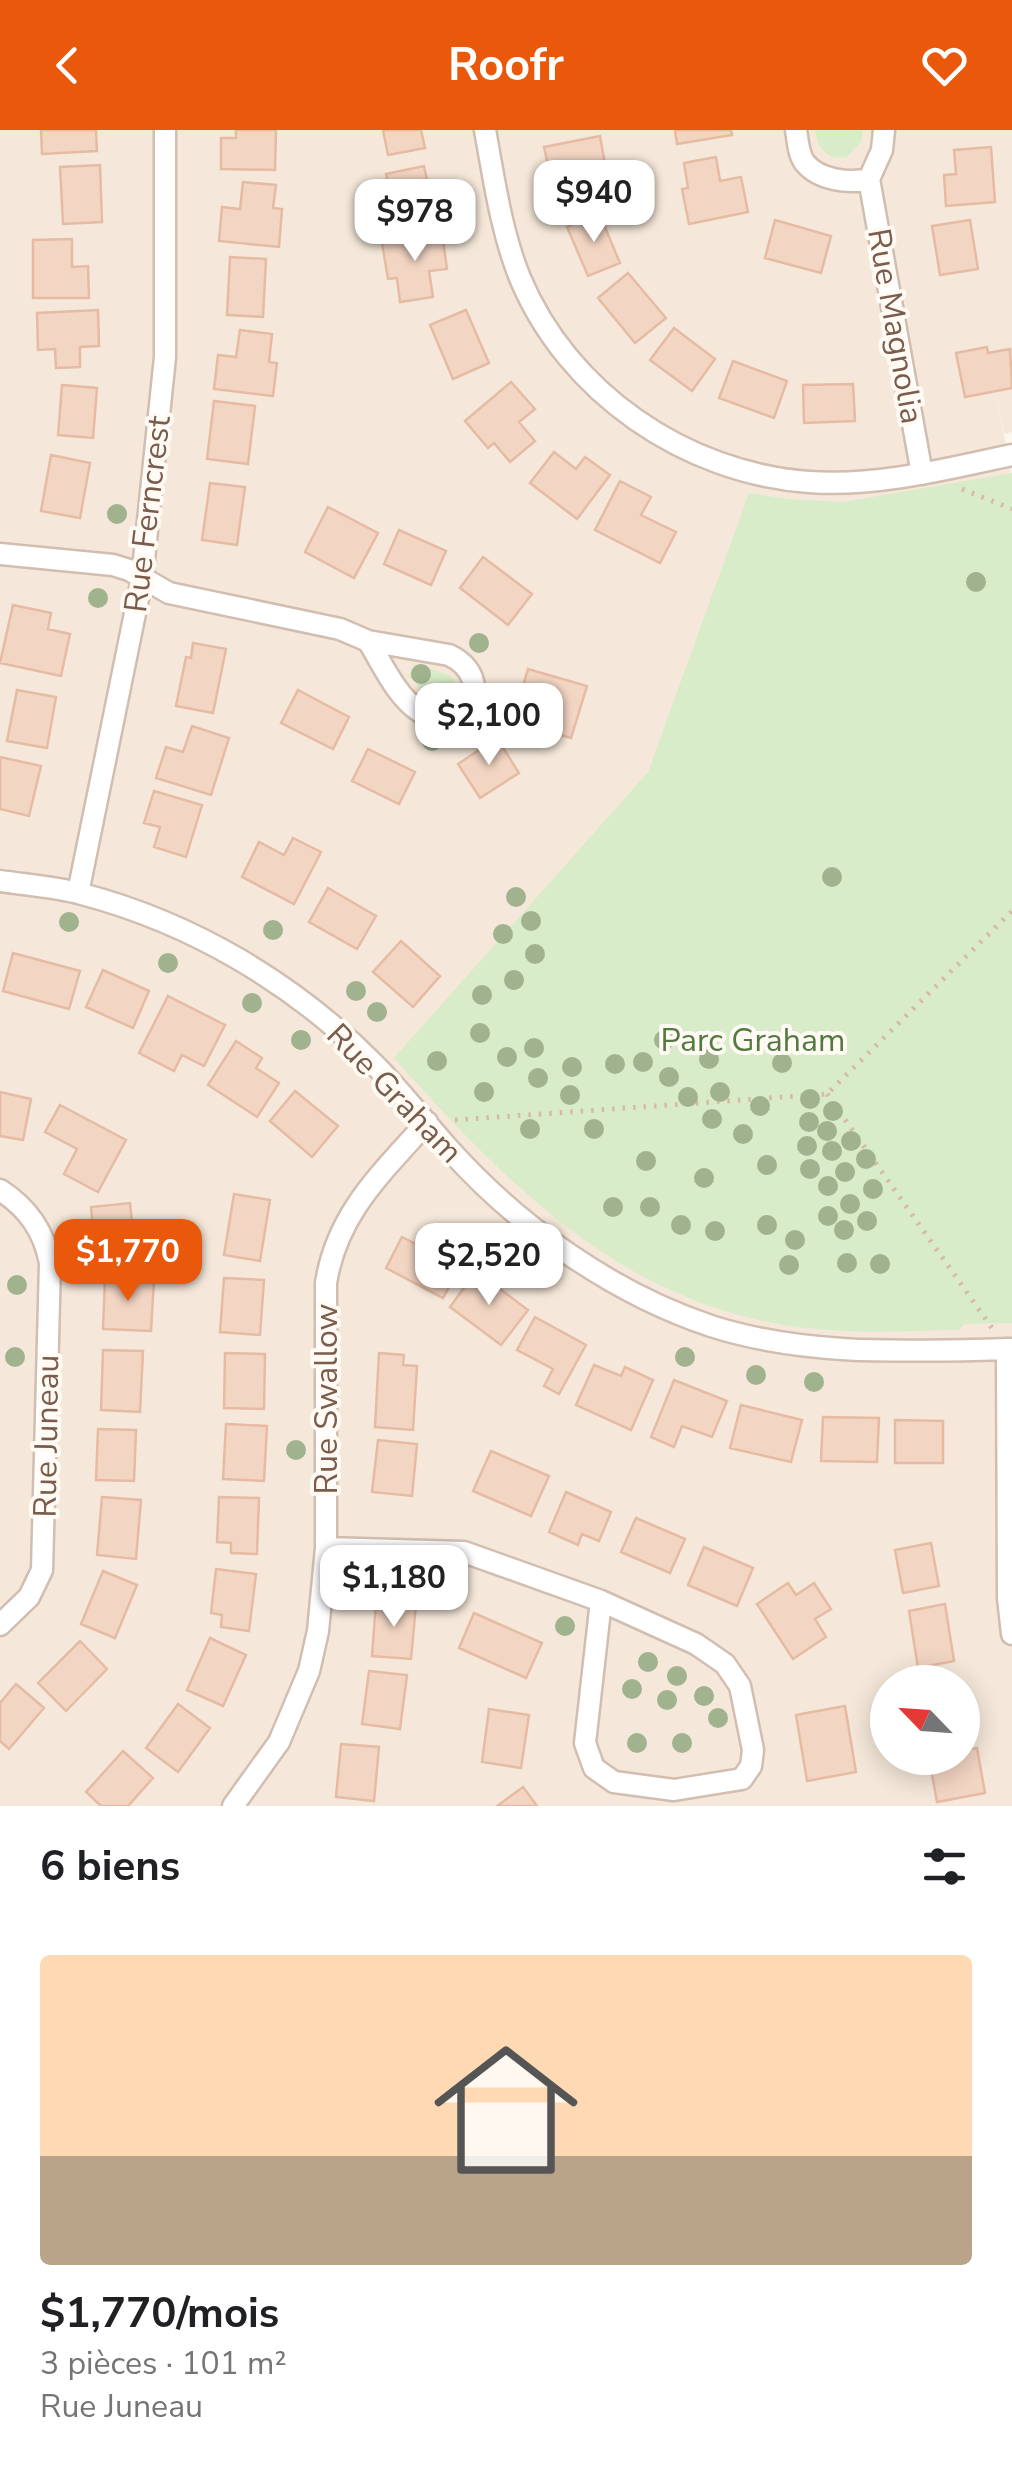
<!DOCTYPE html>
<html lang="fr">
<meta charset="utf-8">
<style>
body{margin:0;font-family:"Nunito Sans",sans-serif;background:#f2f2f2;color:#202124;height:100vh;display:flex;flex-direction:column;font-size:38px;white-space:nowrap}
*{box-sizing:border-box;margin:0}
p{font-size:32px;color:#757577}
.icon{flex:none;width:55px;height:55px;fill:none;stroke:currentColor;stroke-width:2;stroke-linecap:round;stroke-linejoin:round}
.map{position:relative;height:1676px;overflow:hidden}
.details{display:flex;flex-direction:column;background:#fff;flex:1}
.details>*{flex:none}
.needle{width:65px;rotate:295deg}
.buttons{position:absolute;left:870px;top:1535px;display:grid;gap:20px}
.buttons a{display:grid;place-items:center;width:110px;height:110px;border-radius:50%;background:#fff;box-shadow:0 5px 25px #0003;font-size:50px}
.price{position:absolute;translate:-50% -85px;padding:0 22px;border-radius:20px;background:#fff;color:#222;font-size:32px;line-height:65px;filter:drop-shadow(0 2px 5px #0008)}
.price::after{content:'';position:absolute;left:50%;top:60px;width:30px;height:22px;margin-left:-15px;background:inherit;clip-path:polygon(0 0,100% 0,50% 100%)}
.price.on{background:#ea580c;color:#fff}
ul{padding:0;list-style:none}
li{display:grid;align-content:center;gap:20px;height:530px;padding:0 40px}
li span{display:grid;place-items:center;height:310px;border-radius:10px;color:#555}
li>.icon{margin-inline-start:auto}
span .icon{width:180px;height:180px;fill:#fffc;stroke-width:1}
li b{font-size:42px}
h2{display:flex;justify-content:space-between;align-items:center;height:120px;padding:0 40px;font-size:42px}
header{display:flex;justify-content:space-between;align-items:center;height:130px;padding:0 40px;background:#ea580c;color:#fff;font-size:45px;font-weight:700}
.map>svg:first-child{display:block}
.residential{fill:#f5e8da;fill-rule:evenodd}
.green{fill:#d8ecc9}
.building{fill:#f3d5c3;stroke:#e6bba3;stroke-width:2.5}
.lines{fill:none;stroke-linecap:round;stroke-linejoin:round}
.minor-casing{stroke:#d1beb0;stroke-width:25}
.path{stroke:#d9b8a5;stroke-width:5;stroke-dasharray:2.5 8;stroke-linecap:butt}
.minor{stroke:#fff;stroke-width:20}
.tree{fill:#a0b28e}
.labels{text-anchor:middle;stroke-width:8;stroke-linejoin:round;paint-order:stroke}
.street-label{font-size:32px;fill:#7a5c4d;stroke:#fffaf3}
.park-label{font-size:32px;fill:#537a41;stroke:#fffaf3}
</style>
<header><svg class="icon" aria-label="back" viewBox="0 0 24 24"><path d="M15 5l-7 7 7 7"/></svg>Roofr<svg class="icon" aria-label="heart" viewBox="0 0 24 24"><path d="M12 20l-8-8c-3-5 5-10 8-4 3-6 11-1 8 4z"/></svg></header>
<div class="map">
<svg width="1012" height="1676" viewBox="0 0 1012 1676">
<rect width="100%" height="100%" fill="#fdf6ec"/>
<path class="residential" d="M 0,0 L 1012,0 L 1012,302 L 1004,304 L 976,166 L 1012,346 L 1012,1676 L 0,1676 ZM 888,1552 L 962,1552 L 962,1628 L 888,1628 Z"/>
<path class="green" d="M 815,0 L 862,0 L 862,11 L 847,27 C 826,31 818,18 815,0 Z
M 1012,343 L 1012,1193 L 965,1194 L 958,1200 C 907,1201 856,1204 806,1198 C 625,1177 509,1056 394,928 L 648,642 L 749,363 L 790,369 L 843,372 Z
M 414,534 L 450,545 L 458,556 L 454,568 L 443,573 L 429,567 L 409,546 Z"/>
<path class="building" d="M 41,0 L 96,0 L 97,21 L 42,24 Z
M 236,0 L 276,0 L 275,40 L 221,39 L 221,8 L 236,8 Z
M 383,0 L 421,0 L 425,18 L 388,25 Z
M 675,0 L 731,0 L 732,5 L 677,14 Z
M 600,6 L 610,63 L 574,70 L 569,45 L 551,49 L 544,17 Z
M 991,17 L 995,72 L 946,76 L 944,45 L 956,44 L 954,20 Z
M 716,27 L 720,51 L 741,47 L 748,82 L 689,94 L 682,59 L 688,58 L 684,33 Z
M 100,35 L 102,92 L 63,94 L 60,37 Z
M 424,36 L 436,91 L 398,100 L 386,44 Z
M 243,52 L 276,55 L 273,78 L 282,79 L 279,117 L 219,111 L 222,77 L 240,79 Z
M 599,83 L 620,133 L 588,146 L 567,97 Z
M 775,90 L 831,106 L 821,143 L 765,128 Z
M 970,90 L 978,139 L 940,145 L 932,96 Z
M 442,103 L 447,139 L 429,141 L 433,167 L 400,172 L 397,148 L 388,149 L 382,113 Z
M 72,109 L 72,137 L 88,136 L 89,168 L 33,168 L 33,110 Z
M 230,127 L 266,129 L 263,187 L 227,185 Z
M 628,143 L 666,188 L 635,213 L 598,168 Z
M 98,180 L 99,216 L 80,217 L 80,237 L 56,238 L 55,219 L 38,220 L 37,183 Z
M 466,180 L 489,233 L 453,249 L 430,195 Z
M 674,198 L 715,229 L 692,261 L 650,230 Z
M 240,200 L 272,204 L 269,232 L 277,233 L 273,266 L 214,259 L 218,225 L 236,227 Z
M 987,217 L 988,223 L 1010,219 L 1012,258 L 965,267 L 956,223 Z
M 733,231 L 787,251 L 774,288 L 719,268 Z
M 511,252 L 535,279 L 519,292 L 535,311 L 510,332 L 494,313 L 488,318 L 465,291 Z
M 853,254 L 855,291 L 804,293 L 803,255 Z
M 62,255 L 97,258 L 93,308 L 58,305 Z
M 214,271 L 255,276 L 248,334 L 207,329 Z
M 554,322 L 576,339 L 585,327 L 610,345 L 577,389 L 530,353 Z
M 51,325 L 90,333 L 80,388 L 41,381 Z
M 620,351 L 651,367 L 641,385 L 676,402 L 660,433 L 595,400 Z
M 210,353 L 245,357 L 237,415 L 202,410 Z
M 328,377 L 378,403 L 354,448 L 305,422 Z
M 399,400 L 446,421 L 431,455 L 384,434 Z
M 483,427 L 532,464 L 508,495 L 460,458 Z
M 13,475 L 51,483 L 48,499 L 70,504 L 61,546 L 0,533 Z
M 193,513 L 226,519 L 213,583 L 176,576 L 186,527 L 191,528 Z
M 528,539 L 587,556 L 571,608 L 535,598 L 543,570 L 521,563 Z
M 17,560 L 56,567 L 47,618 L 7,611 Z
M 298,560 L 349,587 L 333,619 L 281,593 Z
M 192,596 L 229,608 L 211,665 L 156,648 L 166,617 L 183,622 Z
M 497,608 L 519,643 L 480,668 L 458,634 Z
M 368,619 L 415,642 L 399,674 L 352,651 Z
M 0,627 L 41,636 L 29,686 L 0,679 Z
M 154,661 L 202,675 L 186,727 L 154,717 L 160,697 L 144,693 Z
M 293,708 L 321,722 L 294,774 L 242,747 L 259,712 L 284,725 Z
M 328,758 L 376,786 L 357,819 L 309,792 Z
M 401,811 L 440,846 L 413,877 L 373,842 Z
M 13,823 L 80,841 L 69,879 L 3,861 Z
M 103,840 L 149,861 L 133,898 L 86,877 Z
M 168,866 L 225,895 L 204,936 L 182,925 L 174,941 L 139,923 Z
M 236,911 L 262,928 L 256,938 L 279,953 L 257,987 L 208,955 Z
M 295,961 L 338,996 L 312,1027 L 270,991 Z
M 0,962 L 31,969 L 23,1010 L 0,1006 Z
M 60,975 L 126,1010 L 98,1062 L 64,1044 L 77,1019 L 45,1002 Z
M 234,1064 L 270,1070 L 260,1131 L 224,1125 Z
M 130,1073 L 135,1124 L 96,1128 L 91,1077 Z
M 402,1107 L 460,1137 L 443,1168 L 386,1138 Z
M 476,1141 L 528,1180 L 501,1215 L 450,1177 Z
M 105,1148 L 154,1150 L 151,1201 L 103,1199 Z
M 224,1148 L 264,1150 L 260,1205 L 220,1202 Z
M 535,1187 L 586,1215 L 559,1264 L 544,1256 L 553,1239 L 517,1220 Z
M 103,1220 L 143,1221 L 140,1282 L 101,1280 Z
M 225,1223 L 265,1224 L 264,1279 L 224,1278 Z
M 379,1223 L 404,1225 L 403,1235 L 417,1236 L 413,1300 L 375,1297 Z
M 594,1235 L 621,1246 L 625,1237 L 653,1250 L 631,1300 L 576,1275 Z
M 674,1250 L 727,1271 L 712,1307 L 682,1296 L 674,1317 L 651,1307 Z
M 741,1275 L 802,1290 L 791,1332 L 730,1318 Z
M 823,1287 L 879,1288 L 877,1332 L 821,1331 Z
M 895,1290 L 943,1291 L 943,1333 L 895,1333 Z
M 226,1294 L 267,1296 L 264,1351 L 223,1349 Z
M 98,1299 L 136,1300 L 134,1351 L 96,1350 Z
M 378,1310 L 417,1314 L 412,1366 L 372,1362 Z
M 491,1321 L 549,1346 L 531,1386 L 473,1361 Z
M 566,1362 L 611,1382 L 599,1411 L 582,1404 L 578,1415 L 549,1402 Z
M 102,1367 L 141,1370 L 136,1429 L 97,1425 Z
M 219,1367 L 259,1368 L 257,1424 L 231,1423 L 231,1413 L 217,1412 Z
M 636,1388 L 685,1409 L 670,1443 L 621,1422 Z
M 931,1413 L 939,1456 L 903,1463 L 895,1420 Z
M 704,1417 L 753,1438 L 737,1476 L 688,1455 Z
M 216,1439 L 256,1444 L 249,1501 L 221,1497 L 222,1485 L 211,1483 Z
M 103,1441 L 137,1455 L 115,1508 L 81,1494 Z
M 788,1453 L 796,1465 L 814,1453 L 831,1479 L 815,1489 L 826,1507 L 793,1529 L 757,1474 Z
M 376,1472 L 416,1475 L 411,1529 L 372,1526 Z
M 945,1474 L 954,1531 L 918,1538 L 909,1481 Z
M 474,1483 L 542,1513 L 526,1548 L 459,1518 Z
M 210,1508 L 246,1525 L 223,1576 L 187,1560 Z
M 80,1511 L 107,1539 L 66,1581 L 38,1553 Z
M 369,1541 L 407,1545 L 400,1599 L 362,1594 Z
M 16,1554 L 44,1578 L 9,1619 L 0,1611 L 0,1573 Z
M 178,1574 L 210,1598 L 178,1642 L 146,1618 Z
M 845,1576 L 856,1642 L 807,1651 L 796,1585 Z
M 489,1579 L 529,1585 L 521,1638 L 482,1632 Z
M 341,1614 L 379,1617 L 374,1671 L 336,1667 Z
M 977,1618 L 985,1663 L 937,1672 L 929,1628 L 962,1628 L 962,1621 Z
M 123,1621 L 153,1648 L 128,1676 L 101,1676 L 86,1662 Z
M 523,1657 L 537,1676 L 497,1676 Z"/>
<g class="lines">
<defs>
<path id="minor" d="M 485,0 C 494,49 501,101 520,148 C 568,263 685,343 809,352 C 877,357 946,339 1012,325
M 796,0 C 798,11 798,24 805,33 C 819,50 849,54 869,49
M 884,0 L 882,20 L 869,49 L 922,344
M 0,424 L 113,435 L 129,440 L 169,463 L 340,499 L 368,511 L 449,525 C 499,549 466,610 419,581 C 396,566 382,533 368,511
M 0,751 C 27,755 56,757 82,764 C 192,793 294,853 374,934 C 401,961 424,991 449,1019 C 519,1097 612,1163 711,1196 C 807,1227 912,1221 1012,1219
M 78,763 L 142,449 L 165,227 L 165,0
M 0,1060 C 28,1078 44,1101 50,1133 L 42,1440 L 29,1467 L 0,1495
M 1007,1219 L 1008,1468 L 1012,1504
M 326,1418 L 464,1422 L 601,1471 L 696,1514 L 725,1534 L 740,1556 L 753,1620 L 751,1636 L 742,1649 L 674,1660 L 614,1652 L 594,1638 L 585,1613 L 601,1471
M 233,1676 L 279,1612 L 309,1541 L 318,1501 L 326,1418 L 326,1153 C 337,1083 382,1043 427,992"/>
</defs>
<use href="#minor" class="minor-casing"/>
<path class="path" d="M 962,359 L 1012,379
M 827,964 L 992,1198
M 455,990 L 827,964 L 1012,781"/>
<use href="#minor" class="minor"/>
</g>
<g class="tree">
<circle cx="117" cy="384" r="10"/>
<circle cx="976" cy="452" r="10"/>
<circle cx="98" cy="468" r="10"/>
<circle cx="479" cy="513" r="10"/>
<circle cx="421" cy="544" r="10"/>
<circle cx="432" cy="611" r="10"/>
<circle cx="832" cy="747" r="10"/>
<circle cx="516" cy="767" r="10"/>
<circle cx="531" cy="791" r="10"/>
<circle cx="69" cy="792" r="10"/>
<circle cx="273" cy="800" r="10"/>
<circle cx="503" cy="804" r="10"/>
<circle cx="535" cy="824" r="10"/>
<circle cx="168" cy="833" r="10"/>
<circle cx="514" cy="850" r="10"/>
<circle cx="356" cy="861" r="10"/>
<circle cx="482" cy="865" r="10"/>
<circle cx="252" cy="873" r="10"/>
<circle cx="377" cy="882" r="10"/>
<circle cx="480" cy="903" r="10"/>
<circle cx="301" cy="910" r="10"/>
<circle cx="664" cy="910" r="10"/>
<circle cx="534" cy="918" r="10"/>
<circle cx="507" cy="927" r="10"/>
<circle cx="709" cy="929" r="10"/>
<circle cx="437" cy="931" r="10"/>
<circle cx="643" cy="932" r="10"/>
<circle cx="782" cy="933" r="10"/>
<circle cx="615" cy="934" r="10"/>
<circle cx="572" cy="937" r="10"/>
<circle cx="669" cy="947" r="10"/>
<circle cx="538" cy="948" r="10"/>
<circle cx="484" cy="962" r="10"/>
<circle cx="720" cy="962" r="10"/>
<circle cx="570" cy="965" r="10"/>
<circle cx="688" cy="967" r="10"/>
<circle cx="810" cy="969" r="10"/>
<circle cx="760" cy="976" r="10"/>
<circle cx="833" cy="981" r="10"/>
<circle cx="712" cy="989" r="10"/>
<circle cx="809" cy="992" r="10"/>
<circle cx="530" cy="999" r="10"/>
<circle cx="594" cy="999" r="10"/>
<circle cx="827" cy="1001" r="10"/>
<circle cx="743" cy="1004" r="10"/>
<circle cx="851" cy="1011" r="10"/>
<circle cx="807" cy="1016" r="10"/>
<circle cx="832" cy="1021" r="10"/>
<circle cx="866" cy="1029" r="10"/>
<circle cx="646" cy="1031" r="10"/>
<circle cx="767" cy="1035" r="10"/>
<circle cx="810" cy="1039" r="10"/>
<circle cx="845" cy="1042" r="10"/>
<circle cx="704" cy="1048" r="10"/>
<circle cx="828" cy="1056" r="10"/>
<circle cx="873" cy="1059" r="10"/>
<circle cx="850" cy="1074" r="10"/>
<circle cx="613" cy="1077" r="10"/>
<circle cx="650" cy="1077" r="10"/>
<circle cx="828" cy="1086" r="10"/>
<circle cx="867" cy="1091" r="10"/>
<circle cx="681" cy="1095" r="10"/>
<circle cx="767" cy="1095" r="10"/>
<circle cx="844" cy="1100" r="10"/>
<circle cx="715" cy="1101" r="10"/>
<circle cx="795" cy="1110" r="10"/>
<circle cx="847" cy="1133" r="10"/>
<circle cx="880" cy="1134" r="10"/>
<circle cx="789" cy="1135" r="10"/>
<circle cx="17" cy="1155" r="10"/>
<circle cx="15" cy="1227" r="10"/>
<circle cx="685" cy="1227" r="10"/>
<circle cx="756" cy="1245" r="10"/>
<circle cx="814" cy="1252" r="10"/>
<circle cx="296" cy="1320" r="10"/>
<circle cx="565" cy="1496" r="10"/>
<circle cx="648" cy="1532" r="10"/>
<circle cx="677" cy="1546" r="10"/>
<circle cx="632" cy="1559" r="10"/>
<circle cx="704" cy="1566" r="10"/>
<circle cx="667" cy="1570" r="10"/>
<circle cx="718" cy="1588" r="10"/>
<circle cx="637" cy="1613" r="10"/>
<circle cx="682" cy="1613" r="10"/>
</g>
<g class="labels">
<g class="street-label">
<text transform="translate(896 196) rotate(80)" y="11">Rue Magnolia</text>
<text transform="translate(147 384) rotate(-83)" y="11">Rue Ferncrest</text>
<text transform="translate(395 963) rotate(46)" y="11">Rue Graham</text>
<text transform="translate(326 1269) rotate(-90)" y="11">Rue Swallow</text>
<text transform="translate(46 1306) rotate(-89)" y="11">Rue Juneau</text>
</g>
<g class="park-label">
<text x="753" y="921">Parc Graham</text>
</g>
</g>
</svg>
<div class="buttons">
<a><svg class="needle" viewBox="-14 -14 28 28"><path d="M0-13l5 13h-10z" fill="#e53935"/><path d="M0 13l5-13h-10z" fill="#757577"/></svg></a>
</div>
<b class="price" style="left:594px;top:115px">$940</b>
<b class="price" style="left:415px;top:134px">$978</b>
<b class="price" style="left:489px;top:638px">$2,100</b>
<b class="price on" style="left:128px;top:1174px">$1,770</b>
<b class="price" style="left:489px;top:1178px">$2,520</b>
<b class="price" style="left:394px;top:1500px">$1,180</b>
</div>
<section class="details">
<h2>6 biens<svg class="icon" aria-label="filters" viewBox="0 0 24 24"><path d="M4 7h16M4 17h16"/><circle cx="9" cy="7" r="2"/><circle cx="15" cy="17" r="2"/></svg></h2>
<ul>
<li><span style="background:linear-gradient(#ffd9b3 65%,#b9a48a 0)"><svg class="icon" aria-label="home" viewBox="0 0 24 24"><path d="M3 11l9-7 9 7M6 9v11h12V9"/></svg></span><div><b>$1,770/mois</b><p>3 pièces · 101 m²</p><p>Rue Juneau</p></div></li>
</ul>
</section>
